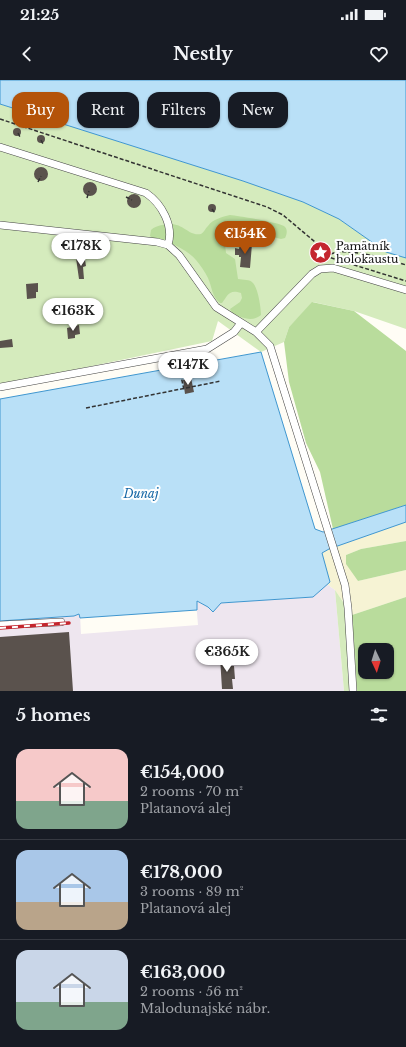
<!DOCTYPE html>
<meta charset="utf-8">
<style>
body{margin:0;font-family:"Libre Baskerville",serif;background:#242831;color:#f1f3f6;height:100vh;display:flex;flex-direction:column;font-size:15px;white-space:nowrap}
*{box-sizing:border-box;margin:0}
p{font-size:13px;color:#9ea1a6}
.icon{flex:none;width:22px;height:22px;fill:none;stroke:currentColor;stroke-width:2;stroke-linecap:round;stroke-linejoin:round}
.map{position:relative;height:611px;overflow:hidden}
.sheet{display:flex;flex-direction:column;background:#171b24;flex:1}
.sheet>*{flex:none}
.banner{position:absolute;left:12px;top:12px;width:382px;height:36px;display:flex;gap:8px}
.needle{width:26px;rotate:176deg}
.tools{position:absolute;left:358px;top:563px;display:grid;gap:8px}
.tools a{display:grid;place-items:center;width:36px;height:36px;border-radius:8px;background:#171b24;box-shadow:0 1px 3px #0004;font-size:20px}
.price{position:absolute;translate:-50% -34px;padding:0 9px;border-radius:14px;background:#fff;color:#222;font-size:13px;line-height:26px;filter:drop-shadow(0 1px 2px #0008)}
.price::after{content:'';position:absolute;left:50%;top:24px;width:12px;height:9px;margin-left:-6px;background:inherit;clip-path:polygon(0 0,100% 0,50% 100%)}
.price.selected{background:#b45309;color:#fff}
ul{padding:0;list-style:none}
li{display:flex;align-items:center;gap:12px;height:100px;padding:0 16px}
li+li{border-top:1px solid #363941}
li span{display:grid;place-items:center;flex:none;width:112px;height:80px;border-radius:12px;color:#555}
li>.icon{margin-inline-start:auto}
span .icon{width:48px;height:48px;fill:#fffc;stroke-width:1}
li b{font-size:17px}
h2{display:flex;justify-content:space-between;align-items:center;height:48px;padding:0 16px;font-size:17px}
.pill{padding:0 14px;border-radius:12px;background:#171b24;box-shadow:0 1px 3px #0004;font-size:14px;line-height:36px}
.pill.selected{background:#b45309;color:#fff}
.status{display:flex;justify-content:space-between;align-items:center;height:28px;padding:0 20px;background:#171b24;direction:ltr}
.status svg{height:11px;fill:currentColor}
header{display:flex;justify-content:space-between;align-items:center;height:52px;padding:0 16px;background:#171b24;font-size:18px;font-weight:800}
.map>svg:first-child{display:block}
.industrial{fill:#eee6ef}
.farmland{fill:#f6f3d4}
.green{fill:#d5ebbd}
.forest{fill:#b9dc9c;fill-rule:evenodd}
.water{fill:#b9e0f7;stroke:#3f96cf}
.building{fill:#5a524d}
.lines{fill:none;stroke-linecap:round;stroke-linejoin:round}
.minor-casing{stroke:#444;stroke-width:8}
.path{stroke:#333;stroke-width:1.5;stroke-dasharray:4 2;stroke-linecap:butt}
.minor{stroke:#fff;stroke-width:7}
.rail-casing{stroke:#c4262e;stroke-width:3.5}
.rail{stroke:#fff;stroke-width:2;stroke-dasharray:6;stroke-linecap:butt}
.labels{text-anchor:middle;stroke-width:4;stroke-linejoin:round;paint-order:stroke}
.poi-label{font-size:11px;fill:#111;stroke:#fff;text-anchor:start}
.water-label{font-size:12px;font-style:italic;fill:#1768a6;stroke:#fff}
</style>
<div class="status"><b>21:25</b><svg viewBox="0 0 49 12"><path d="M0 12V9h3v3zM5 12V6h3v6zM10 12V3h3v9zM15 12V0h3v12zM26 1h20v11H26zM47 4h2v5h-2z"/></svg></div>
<header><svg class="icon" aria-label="back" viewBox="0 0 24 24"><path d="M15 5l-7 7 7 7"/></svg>Nestly<svg class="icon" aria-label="heart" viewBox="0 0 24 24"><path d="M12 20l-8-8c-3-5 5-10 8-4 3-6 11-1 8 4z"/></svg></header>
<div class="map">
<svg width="406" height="611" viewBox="0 0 406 611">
<rect width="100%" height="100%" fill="#fffdf5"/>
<path class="industrial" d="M 327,504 L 335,510 L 344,611 L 0,611 L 0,541 L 74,536 L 80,534 L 81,554 L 198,545 L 196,521 L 208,527 L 221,523 L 313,517 Z"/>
<path class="farmland" d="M 406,442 L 406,461 L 361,469 L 346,475 L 358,501 L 406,490 L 406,517 L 352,535 L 335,510 L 327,504 L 322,473 L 329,469 Z"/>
<path class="green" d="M 0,24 L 243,101 L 303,122 L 339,139 L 386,172 L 406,178 L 406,249 L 354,231 L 313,222 L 289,247 L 284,262 L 261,272 L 218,241 L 212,261 L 73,290 L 0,304 Z
M 335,510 L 352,535 L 357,611 L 344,611 Z"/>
<path class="forest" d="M 230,135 C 239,136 277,142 284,146 C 288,149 287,154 285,158 L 281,159 L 243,149 L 225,148 L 222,150 L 220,154 L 225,164 L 226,173 L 235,179 L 238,199 C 243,200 250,199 253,203 C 258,208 261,228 261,235 C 251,243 241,237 232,233 L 230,229 L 240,222 L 242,218 L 241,213 C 229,209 228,215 222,223 L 220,223 C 212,217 212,207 208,198 C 205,192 201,186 196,180 C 188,171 176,165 165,161 C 160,159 154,160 150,156 L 151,150 C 154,147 158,146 162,145 C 184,140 187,157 201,154 C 205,151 205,149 208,146 C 213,139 222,137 230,135 Z
M 312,222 L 354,231 L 406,271 L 406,425 L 333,449 L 320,392 L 306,363 L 289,302 L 284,262 L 289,247 Z
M 406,461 L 406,490 L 358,501 L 346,484 L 346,475 L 361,469 Z
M 406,517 L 406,611 L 357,611 L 352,535 ZM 365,570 L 387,570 L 387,592 L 365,592 Z"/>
<path class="water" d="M 0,0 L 406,0 L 406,178 L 386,172 L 339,139 L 303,122 L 243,101 L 0,24 Z
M 261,272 L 315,449 L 323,452 L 406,425 L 406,442 L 329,469 L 322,473 L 330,502 L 313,517 L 221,523 L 213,532 L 208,527 L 197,521 L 197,530 L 80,538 L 79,534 L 74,536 L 0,541 L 0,319 Z"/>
<path class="building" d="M13 52a4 4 0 1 1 8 0a4 4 0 1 1-8 0Z
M37 59a4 4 0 1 1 8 0a4 4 0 1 1-8 0Z
M34 94a7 7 0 1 1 14 0a7 7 0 1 1-14 0Z
M83 109a7 7 0 1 1 14 0a7 7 0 1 1-14 0Z
M127 121a7 7 0 1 1 14 0a7 7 0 1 1-14 0Z
M208 128a4 4 0 1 1 8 0a4 4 0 1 1-8 0Z
M 230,149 L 240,150 L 239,155 L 229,155 Z
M 240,163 L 252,164 L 250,188 L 240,187 L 241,177 L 239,177 L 239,175 L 235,175 L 235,168 L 239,169 Z
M 83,177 L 83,180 L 85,180 L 86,186 L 83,187 L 84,199 L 79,199 L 76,178 Z
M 38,203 L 38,212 L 36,212 L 36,218 L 27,219 L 26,204 Z
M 79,245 L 80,254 L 75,255 L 75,258 L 68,259 L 67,248 Z
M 12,259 L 13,267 L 0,268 L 0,261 Z
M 191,298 L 194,312 L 185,314 L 183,300 Z
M 69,552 L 73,611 L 0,611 L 0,557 Z
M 231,576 L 231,586 L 234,586 L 235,599 L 232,599 L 233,609 L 222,609 L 220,577 Z"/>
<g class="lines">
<defs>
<path id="minor" d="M 0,67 L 146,113 C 162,124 174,146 168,165
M 0,145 L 157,162 L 168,165 L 179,175 L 216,227 L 256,252 L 270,266 L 345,505 L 348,528 L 353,611
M 256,252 L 312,194 L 320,189 L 333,188 L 406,210
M 0,307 L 207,269 L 234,252 L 241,243
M 0,545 L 61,542"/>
</defs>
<use href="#minor" class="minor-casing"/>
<path class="path" d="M 0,39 L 267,127 L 283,135 L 321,167 C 325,173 324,176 322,183
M 18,53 L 20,57
M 41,60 L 43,64
M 38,102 L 41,96
M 126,117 L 132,120
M 87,118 L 89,111
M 212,129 L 215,133
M 325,176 L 406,201
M 325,176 C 329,175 333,173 337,172 C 356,170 388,179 406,185
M 178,282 L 184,310
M 86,328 L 221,301"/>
<use href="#minor" class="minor"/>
<defs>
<path id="rail" d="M 0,548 L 69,543"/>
</defs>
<use href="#rail" class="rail-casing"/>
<use href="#rail" class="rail"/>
</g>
<defs>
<symbol id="sight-disc" viewBox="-11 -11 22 22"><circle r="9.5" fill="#c4262e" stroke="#fff"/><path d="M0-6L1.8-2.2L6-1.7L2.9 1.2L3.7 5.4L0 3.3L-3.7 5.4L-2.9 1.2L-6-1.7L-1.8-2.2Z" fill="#fff"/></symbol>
</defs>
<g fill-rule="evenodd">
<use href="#sight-disc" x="308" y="160" width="25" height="25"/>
</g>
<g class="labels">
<g class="poi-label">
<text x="336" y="170">Pamätník<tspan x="336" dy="13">holokaustu</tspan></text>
</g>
<g class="water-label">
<text x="141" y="418">Dunaj</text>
</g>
</g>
</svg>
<div class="tools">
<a><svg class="needle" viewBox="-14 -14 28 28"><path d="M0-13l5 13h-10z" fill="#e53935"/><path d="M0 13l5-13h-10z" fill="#9ea1a6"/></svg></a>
</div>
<b class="price selected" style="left:245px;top:175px">€154K</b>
<b class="price" style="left:81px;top:187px">€178K</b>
<b class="price" style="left:73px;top:252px">€163K</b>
<b class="price" style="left:188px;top:306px">€147K</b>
<b class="price" style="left:227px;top:593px">€365K</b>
<div class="banner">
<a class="pill selected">Buy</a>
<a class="pill">Rent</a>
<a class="pill">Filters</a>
<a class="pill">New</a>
</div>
</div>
<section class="sheet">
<h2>5 homes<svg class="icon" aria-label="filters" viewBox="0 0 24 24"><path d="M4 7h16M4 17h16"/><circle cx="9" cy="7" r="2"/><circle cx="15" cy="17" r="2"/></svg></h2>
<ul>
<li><span style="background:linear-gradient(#f6c9c9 65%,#7fa58c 0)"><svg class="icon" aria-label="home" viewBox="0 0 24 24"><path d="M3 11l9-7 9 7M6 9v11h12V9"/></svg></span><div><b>€154,000</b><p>2 rooms · 70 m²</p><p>Platanová alej</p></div></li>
<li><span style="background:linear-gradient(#a9c7e8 65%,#b9a48a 0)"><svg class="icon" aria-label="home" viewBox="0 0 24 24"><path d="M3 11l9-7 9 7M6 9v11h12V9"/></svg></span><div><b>€178,000</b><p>3 rooms · 89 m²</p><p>Platanová alej</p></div></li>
<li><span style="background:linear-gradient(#c9d6e8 65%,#7fa58c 0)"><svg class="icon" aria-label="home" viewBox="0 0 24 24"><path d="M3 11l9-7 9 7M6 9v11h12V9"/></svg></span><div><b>€163,000</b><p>2 rooms · 56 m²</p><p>Malodunajské nábr.</p></div></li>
</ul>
</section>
